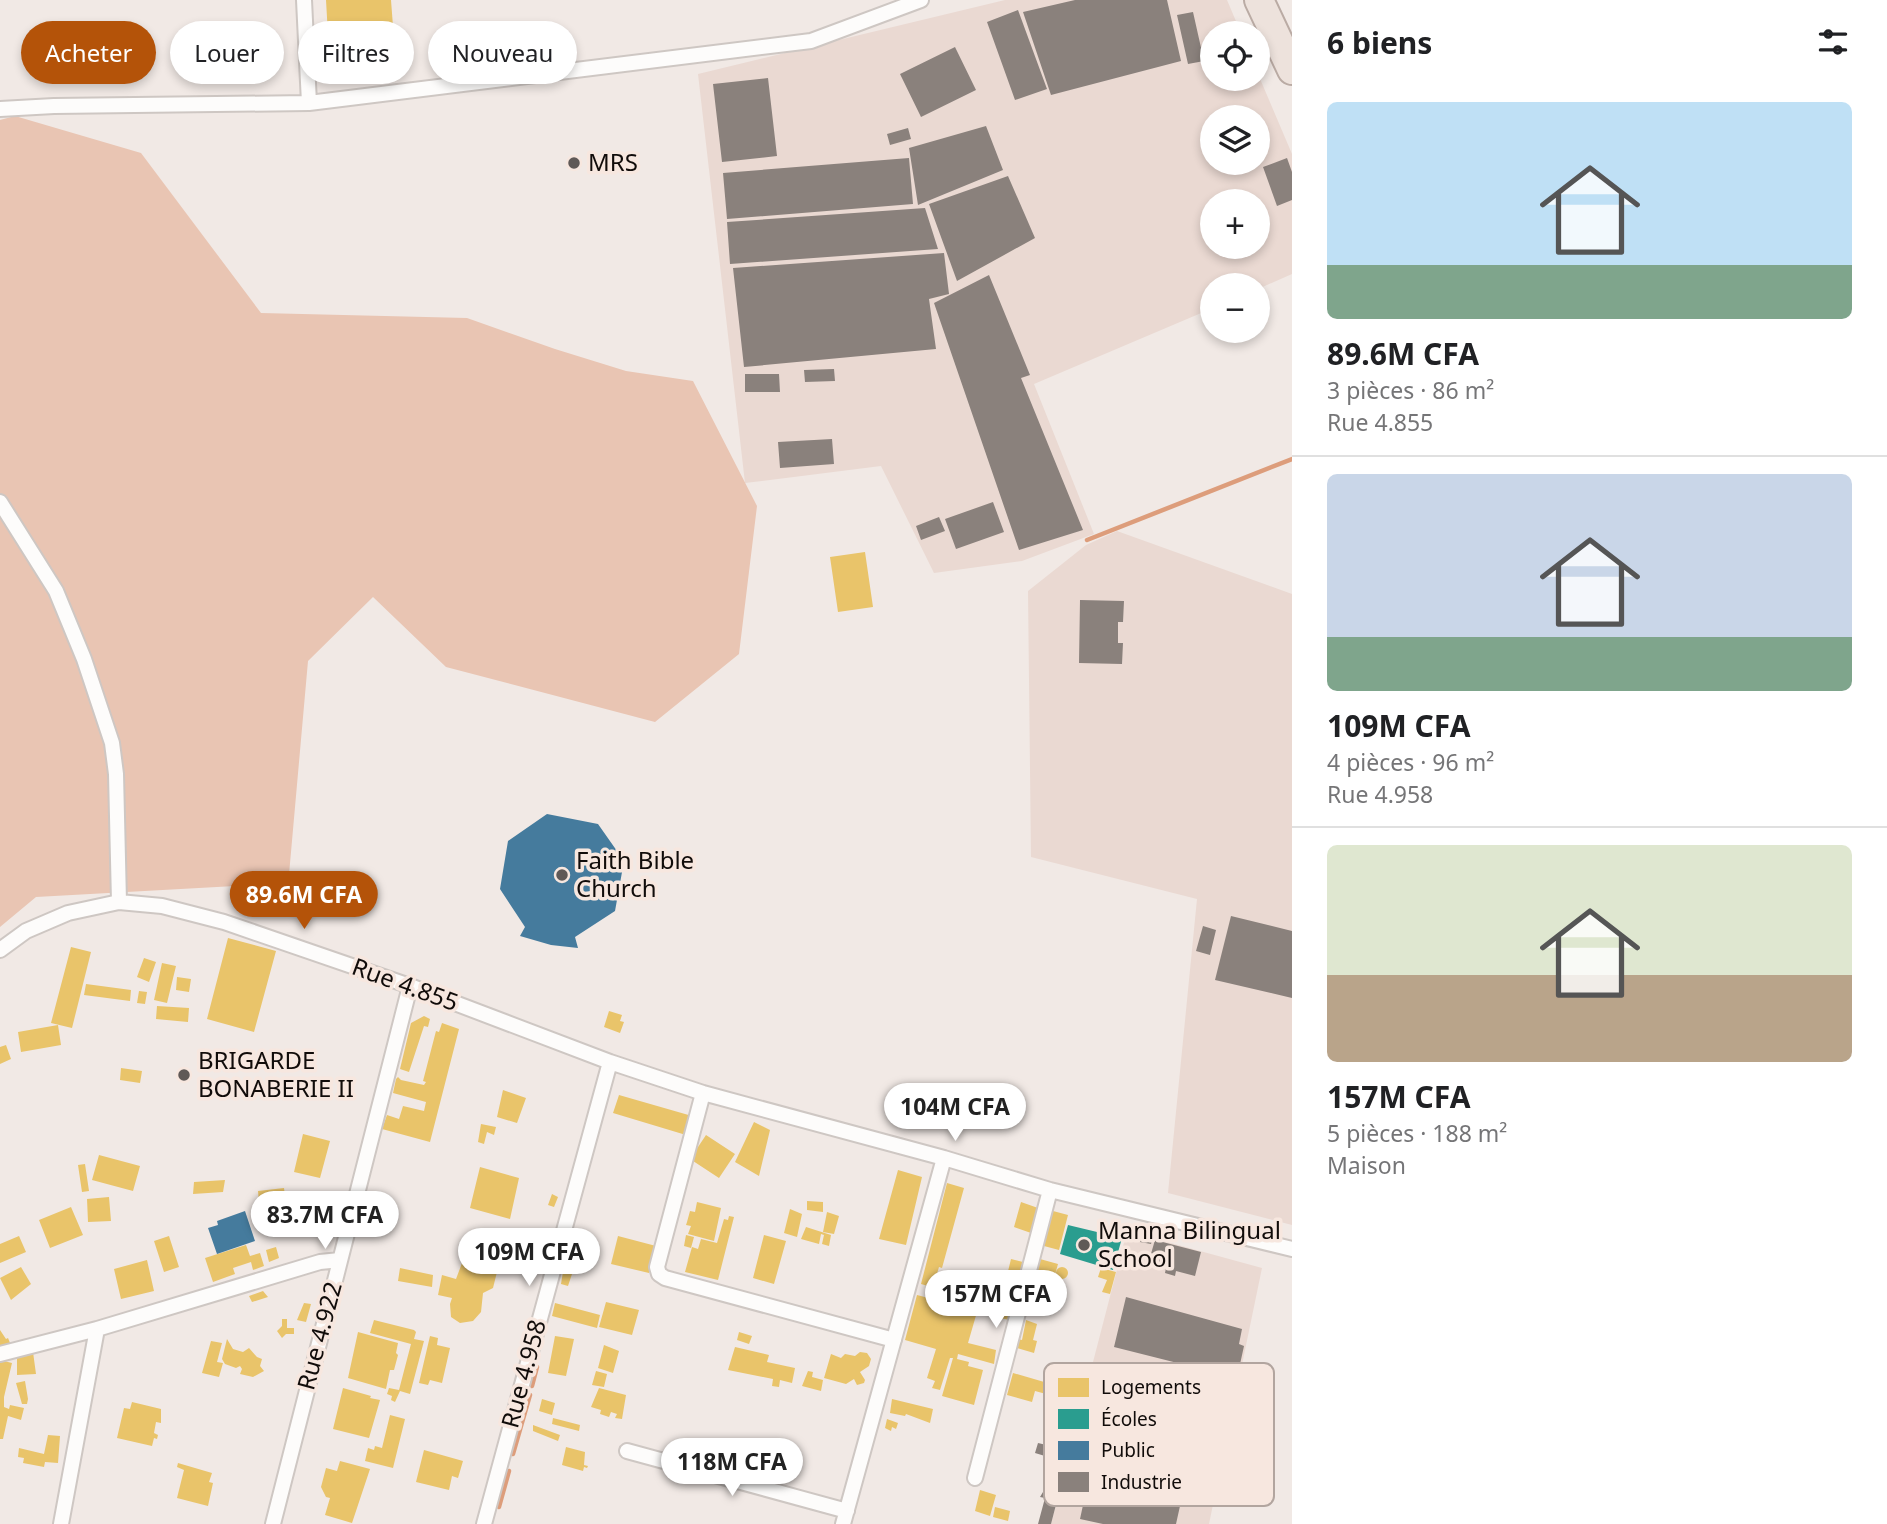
<!DOCTYPE html>
<html lang="fr">
<meta charset="utf-8">
<style>
body{margin:0;font-family:"Noto Sans",sans-serif;background:#f6f6f6;color:#202124;height:100vh;display:flex;flex-direction:column;font-size:26px;white-space:nowrap}
*{box-sizing:border-box;margin:0}
p{font-size:23px;color:#757577}
.icon{flex:none;width:38px;height:38px;fill:none;stroke:currentColor;stroke-width:2;stroke-linecap:round;stroke-linejoin:round}
.map{position:relative;flex:1;overflow:hidden}
.panel{display:flex;flex-direction:column;background:#fff;width:595px}
.panel>*{flex:none}
.top-card{position:absolute;left:21px;top:21px;width:665px;height:63px;display:flex;gap:14px}
.controls{position:absolute;left:1200px;top:21px;display:grid;gap:14px}
.controls a{display:grid;place-items:center;width:70px;height:70px;border-radius:50%;background:#fff;box-shadow:0 4px 10px #0003;font-size:35px}
.price{position:absolute;translate:-50% -60px;padding:0 16px;border-radius:24px;background:#fff;color:#222;font-size:23px;line-height:46px;filter:drop-shadow(0 2px 4px #0008)}
.price::after{content:'';position:absolute;left:50%;top:42px;width:21px;height:16px;margin-left:-10px;background:inherit;clip-path:polygon(0 0,100% 0,50% 100%)}
.price.current{background:#b45309;color:#fff}
ul{padding:0;list-style:none}
li{display:grid;align-content:center;gap:14px;height:371px;padding:0 35px}
li+li{border-top:2px solid #e0e0e0}
li span{display:grid;place-items:center;height:217px;border-radius:10px;color:#555}
li>.icon{margin-inline-start:auto}
span .icon{width:126px;height:126px;fill:#fffc;stroke-width:1}
li b{font-size:30px}
h2{display:flex;justify-content:space-between;align-items:center;height:84px;padding:0 35px;font-size:30px}
.chip{padding:0 24px;border-radius:32px;background:#fff;box-shadow:0 4px 10px #0003;font-size:24px;line-height:63px}
.chip.current{background:#b45309;color:#fff}
main{display:flex;flex:1;min-height:0}
.map>svg:first-child{display:block}
.built{fill:#ead9d2;fill-rule:evenodd}
.green{fill:#e9c5b3}
.homes{fill:#e9c46a}
.schools{fill:#2a9d8f}
.public{fill:#457b9d}
.industry{fill:#8a817c}
.lines{fill:none;stroke-linecap:round;stroke-linejoin:round}
.stream{stroke:#dd9d7b;stroke-width:4.5}
.street-casing{stroke:#cec7c3;stroke-width:18}
.highway-casing{stroke:#baaba4;stroke-width:32}
.street{stroke:#fdfcfb;stroke-width:14}
.highway{stroke:#ede2dc;stroke-width:28}
.poi-dot{fill:#5f5957;stroke:#f7e7df;stroke-width:2.5}
.labels{text-anchor:middle;stroke-width:7;stroke-linejoin:round;paint-order:stroke}
.poi-label{font-size:24px;fill:#110c0a;stroke:#f7e7df;text-anchor:start}
.street-label{font-size:24px;fill:#110c0a;stroke:#f7e7df}
.key{fill:#f7e7df;stroke:#b2a59f;stroke-width:2}
.key-label{font-size:19px;fill:#110c0a}
</style>
<main>
<div class="map">
<svg width="1292" height="1524" viewBox="0 0 1292 1524">
<rect width="100%" height="100%" fill="#f1e9e5"/>
<path class="built" d="M 1005,0 L 1227,0 L 1241,33 L 1213,33 L 1213,79 L 1258,79 L 1258,74 L 1292,154 L 1292,274 L 1258,289 L 1258,285 L 1213,285 L 1213,308 L 1034,384 L 1094,534 L 1022,561 L 934,573 L 881,466 L 745,483 L 698,74 ZM 1213,117 L 1258,117 L 1258,163 L 1213,163 ZM 1213,201 L 1258,201 L 1258,247 L 1213,247 Z
M 1117,531 L 1292,594 L 1292,1225 L 1168,1193 L 1197,899 L 1031,857 L 1028,591 L 1086,545 Z
M 1127,1231 L 1262,1268 L 1209,1524 L 1051,1524 Z"/>
<path class="green" d="M 15,116 L 141,153 L 261,313 L 467,318 L 555,349 L 626,371 L 693,381 L 757,506 L 739,654 L 655,722 L 446,667 L 373,597 L 308,661 L 287,897 L 235,886 L 36,897 L 0,927 L 0,120 Z"/>
<path class="homes" d="M 326,0 L 391,0 L 396,66 L 330,70 Z
M 865,552 L 873,607 L 838,612 L 830,557 Z
M 228,938 L 276,951 L 254,1032 L 207,1019 Z
M 71,947 L 91,952 L 72,1028 L 51,1023 Z
M 144,958 L 156,962 L 149,982 L 137,977 Z
M 162,963 L 176,966 L 167,1003 L 154,1000 Z
M 177,977 L 191,979 L 189,992 L 176,990 Z
M 86,984 L 131,990 L 130,1001 L 84,995 Z
M 139,991 L 147,992 L 145,1004 L 137,1003 Z
M 157,1006 L 189,1008 L 188,1022 L 156,1019 Z
M 609,1011 L 622,1015 L 620,1021 L 624,1022 L 620,1033 L 604,1027 Z
M 424,1016 L 430,1019 L 428,1027 L 424,1026 L 409,1072 L 400,1069 L 411,1023 Z
M 442,1023 L 459,1029 L 430,1142 L 382,1129 L 387,1115 L 399,1119 L 403,1106 L 424,1111 L 426,1102 L 393,1093 L 396,1079 L 398,1077 L 401,1080 L 424,1085 L 426,1082 L 423,1081 L 436,1031 L 439,1032 Z
M 58,1025 L 61,1045 L 21,1052 L 18,1032 Z
M 6,1045 L 11,1059 L 0,1064 L 0,1047 Z
M 121,1068 L 142,1071 L 140,1083 L 120,1080 Z
M 503,1090 L 526,1098 L 517,1123 L 497,1117 Z
M 619,1095 L 692,1116 L 686,1135 L 613,1113 Z
M 754,1122 L 770,1130 L 759,1176 L 735,1162 Z
M 481,1124 L 496,1127 L 494,1135 L 487,1132 L 484,1144 L 478,1142 Z
M 303,1134 L 330,1141 L 320,1178 L 294,1172 Z
M 706,1135 L 735,1154 L 719,1178 L 690,1159 Z
M 99,1155 L 140,1166 L 133,1191 L 92,1180 Z
M 85,1164 L 89,1191 L 82,1192 L 78,1165 Z
M 480,1167 L 519,1178 L 510,1219 L 470,1208 Z
M 898,1170 L 922,1177 L 906,1245 L 879,1239 Z
M 225,1180 L 223,1192 L 193,1194 L 194,1182 Z
M 947,1183 L 964,1188 L 942,1268 L 939,1267 L 936,1277 L 969,1286 L 968,1296 L 1000,1304 L 1011,1259 L 1023,1262 L 1009,1320 L 977,1312 L 968,1343 L 996,1350 L 994,1364 L 958,1354 L 957,1359 L 969,1362 L 968,1366 L 983,1370 L 974,1405 L 942,1396 L 953,1358 L 950,1358 L 940,1390 L 932,1388 L 935,1381 L 927,1378 L 936,1349 L 905,1340 L 917,1295 L 963,1307 L 966,1297 L 921,1284 Z
M 284,1188 L 287,1211 L 260,1213 L 258,1191 Z
M 552,1194 L 558,1197 L 554,1207 L 548,1205 Z
M 109,1197 L 111,1221 L 88,1222 L 87,1199 Z
M 807,1201 L 823,1202 L 823,1212 L 807,1210 Z
M 697,1202 L 721,1208 L 714,1241 L 688,1234 L 691,1226 L 686,1225 L 687,1222 L 690,1211 L 695,1212 Z
M 1021,1202 L 1038,1208 L 1031,1233 L 1014,1227 Z
M 71,1207 L 83,1235 L 50,1248 L 39,1220 Z
M 790,1209 L 802,1214 L 797,1237 L 784,1233 Z
M 363,1211 L 378,1215 L 376,1224 L 360,1220 Z
M 1053,1211 L 1068,1215 L 1059,1250 L 1044,1246 Z
M 827,1212 L 839,1216 L 834,1234 L 823,1232 Z
M 729,1216 L 734,1217 L 718,1280 L 685,1272 L 692,1247 L 698,1249 L 701,1239 L 717,1243 L 724,1219 L 728,1220 Z
M 806,1227 L 831,1235 L 829,1246 L 822,1244 L 824,1235 L 821,1234 L 819,1244 L 801,1239 Z
M 686,1235 L 694,1237 L 691,1248 L 684,1246 Z
M 764,1235 L 786,1241 L 774,1284 L 753,1278 Z
M 19,1236 L 26,1252 L 0,1263 L 0,1244 Z
M 169,1236 L 179,1267 L 164,1272 L 154,1241 Z
M 618,1236 L 656,1246 L 649,1273 L 611,1264 Z
M 246,1245 L 250,1256 L 260,1253 L 264,1266 L 253,1270 L 251,1262 L 233,1268 L 235,1274 L 213,1282 L 205,1258 Z
M 276,1247 L 279,1258 L 269,1262 L 266,1250 Z
M 471,1253 L 488,1257 L 497,1272 L 493,1288 L 483,1293 L 481,1312 L 473,1321 L 460,1323 L 451,1317 L 450,1304 L 452,1298 L 438,1295 L 442,1275 L 456,1279 L 462,1263 Z
M 1040,1259 L 1058,1264 L 1053,1282 L 1036,1276 Z
M 147,1260 L 154,1291 L 121,1299 L 114,1269 Z
M 564,1266 L 574,1268 L 568,1286 L 561,1284 Z
M 21,1267 L 31,1284 L 11,1300 L 0,1278 Z
M1056 1273a6 6 0 1 1 12 0a6 6 0 1 1-12 0Z
M 400,1268 L 433,1275 L 432,1287 L 398,1281 Z
M 1101,1268 L 1116,1272 L 1110,1294 L 1102,1292 L 1107,1280 L 1098,1277 Z
M 263,1291 L 268,1297 L 252,1302 L 249,1296 Z
M 606,1302 L 639,1310 L 632,1335 L 599,1327 Z
M 304,1303 L 311,1304 L 306,1322 L 297,1320 Z
M 555,1303 L 600,1315 L 597,1328 L 552,1316 Z
M 282,1319 L 287,1319 L 287,1328 L 294,1328 L 294,1334 L 286,1334 L 282,1338 L 277,1331 L 282,1326 Z
M 374,1320 L 414,1330 L 416,1332 L 414,1339 L 424,1341 L 410,1394 L 400,1391 L 395,1402 L 391,1400 L 392,1396 L 387,1394 L 389,1388 L 399,1390 L 411,1344 L 370,1333 Z
M 1026,1320 L 1037,1324 L 1033,1340 L 1037,1341 L 1034,1353 L 1017,1348 L 1018,1339 L 1022,1340 Z
M 0,1330 L 6,1339 L 8,1338 L 10,1343 L 0,1346 Z
M 358,1332 L 398,1343 L 396,1353 L 398,1355 L 394,1370 L 390,1370 L 386,1389 L 348,1378 Z
M 739,1332 L 752,1336 L 749,1344 L 737,1340 Z
M 430,1336 L 438,1338 L 437,1345 L 450,1348 L 442,1383 L 430,1380 L 428,1385 L 419,1383 Z
M 555,1336 L 574,1339 L 566,1376 L 548,1373 Z
M 227,1339 L 233,1349 L 243,1352 L 249,1348 L 257,1357 L 262,1359 L 260,1366 L 264,1371 L 253,1377 L 240,1374 L 242,1369 L 240,1366 L 236,1368 L 225,1364 L 222,1359 Z
M 211,1341 L 222,1343 L 217,1362 L 223,1363 L 219,1377 L 202,1373 Z
M 604,1345 L 619,1351 L 613,1373 L 598,1368 Z
M 735,1347 L 769,1355 L 767,1362 L 795,1368 L 792,1383 L 780,1380 L 779,1387 L 772,1386 L 773,1379 L 728,1370 Z
M 33,1352 L 36,1374 L 17,1375 L 17,1357 Z
M 860,1352 L 867,1353 L 871,1359 L 869,1366 L 860,1372 L 865,1380 L 864,1383 L 857,1385 L 854,1379 L 846,1384 L 824,1378 L 831,1354 L 841,1358 L 845,1354 L 855,1356 Z
M 0,1360 L 12,1363 L 4,1397 L 4,1407 L 9,1409 L 10,1405 L 24,1408 L 21,1420 L 8,1416 L 3,1439 L 0,1439 Z
M 596,1371 L 607,1374 L 604,1387 L 592,1385 Z
M 808,1371 L 813,1372 L 812,1377 L 823,1380 L 821,1391 L 802,1386 Z
M 1013,1373 L 1075,1391 L 1072,1401 L 1035,1391 L 1032,1402 L 1007,1395 Z
M 25,1381 L 28,1399 L 27,1404 L 22,1404 L 16,1383 Z
M 343,1388 L 371,1396 L 370,1398 L 380,1400 L 369,1438 L 333,1429 Z
M 599,1388 L 626,1395 L 622,1419 L 615,1418 L 617,1414 L 611,1412 L 609,1417 L 600,1414 L 601,1410 L 591,1407 Z
M 542,1399 L 555,1403 L 552,1415 L 539,1411 Z
M 892,1399 L 933,1409 L 930,1423 L 906,1414 L 905,1416 L 890,1413 Z
M 132,1402 L 161,1409 L 161,1423 L 156,1422 L 154,1433 L 158,1435 L 157,1439 L 154,1438 L 152,1446 L 117,1438 L 124,1408 L 130,1409 Z
M 390,1415 L 405,1419 L 393,1468 L 365,1461 L 368,1448 L 374,1450 L 375,1446 L 382,1448 Z
M 553,1418 L 580,1425 L 579,1431 L 552,1424 Z
M 887,1419 L 898,1423 L 896,1429 L 892,1427 L 891,1431 L 885,1428 Z
M 533,1425 L 560,1435 L 558,1441 L 533,1431 Z
M 48,1435 L 60,1436 L 58,1463 L 45,1462 L 44,1467 L 23,1463 L 24,1458 L 18,1457 L 19,1448 L 44,1454 Z
M 566,1447 L 585,1452 L 584,1465 L 588,1466 L 587,1468 L 584,1467 L 583,1471 L 562,1465 Z
M 424,1450 L 463,1461 L 458,1478 L 452,1476 L 449,1490 L 416,1482 Z
M 340,1461 L 370,1469 L 352,1523 L 325,1515 L 330,1498 L 326,1497 L 321,1487 L 326,1468 L 337,1471 Z
M 178,1463 L 212,1473 L 209,1482 L 213,1483 L 208,1506 L 177,1498 L 184,1470 L 177,1467 Z
M 980,1490 L 996,1495 L 990,1516 L 975,1511 Z
M 995,1507 L 1010,1511 L 1008,1521 L 993,1517 Z"/>
<path class="schools" d="M 1068,1225 L 1122,1238 L 1113,1270 L 1060,1254 Z"/>
<path class="public" d="M 547,814 L 598,824 L 624,861 L 615,911 L 575,937 L 578,948 L 551,945 L 520,936 L 525,927 L 500,889 L 508,841 Z
M 245,1211 L 255,1241 L 217,1254 L 208,1228 L 218,1225 L 217,1221 Z"/>
<path class="industry" d="M 1075,0 L 1167,0 L 1181,61 L 1051,95 L 1023,12 Z
M 1018,10 L 1047,89 L 1015,100 L 987,22 Z
M 1193,12 L 1204,61 L 1188,64 L 1177,15 Z
M 1213,38 L 1213,63 L 1212,63 L 1206,40 Z
M 955,47 L 976,90 L 921,117 L 900,74 Z
M 768,78 L 777,156 L 722,162 L 713,84 Z
M 986,126 L 1003,170 L 918,205 L 909,148 Z
M 908,128 L 911,139 L 890,145 L 887,134 Z
M 909,158 L 913,204 L 727,219 L 723,173 Z
M 1287,158 L 1292,172 L 1292,200 L 1277,206 L 1263,167 Z
M 1008,176 L 1035,238 L 957,281 L 929,204 Z
M 925,208 L 938,249 L 730,264 L 727,222 Z
M 944,253 L 949,294 L 929,299 L 936,349 L 744,367 L 733,268 Z
M 989,275 L 1030,375 L 1021,378 L 1083,530 L 1019,550 L 934,303 Z
M 834,369 L 835,381 L 805,382 L 804,370 Z
M 745,374 L 779,374 L 780,392 L 745,392 Z
M 832,439 L 834,464 L 780,468 L 778,442 Z
M 993,502 L 1004,532 L 956,549 L 945,519 Z
M 939,517 L 945,531 L 921,540 L 916,526 Z
M 1080,600 L 1124,601 L 1123,622 L 1118,622 L 1118,643 L 1123,643 L 1122,664 L 1079,663 Z
M 1231,916 L 1292,931 L 1292,998 L 1215,980 Z
M 1203,926 L 1216,930 L 1210,955 L 1196,951 Z
M 1142,1235 L 1153,1237 L 1151,1244 L 1140,1242 Z
M 1155,1240 L 1201,1252 L 1195,1276 L 1176,1271 L 1175,1276 L 1165,1273 L 1166,1268 L 1148,1264 Z
M 1126,1297 L 1242,1329 L 1239,1344 L 1244,1346 L 1237,1378 L 1114,1347 Z
M 1110,1380 L 1228,1409 L 1206,1503 L 1182,1497 L 1176,1524 L 1103,1524 L 1080,1519 Z
M 1078,1392 L 1083,1393 L 1065,1462 L 1035,1453 L 1038,1443 L 1055,1447 L 1068,1401 L 1076,1403 Z
M 1043,1492 L 1058,1497 L 1051,1524 L 1038,1524 L 1045,1498 L 1040,1497 Z"/>
<g class="lines">
<path class="stream" d="M 1087,540 L 1292,459
M 532,1386 L 537,1367
M 513,1454 L 530,1395
M 499,1507 L 509,1471"/>
<defs>
<path id="street" d="M 304,0 L 309,103
M 0,109 L 54,106 L 309,103 L 811,41 L 921,0
M 0,502 L 56,591 L 84,659 L 112,743 L 116,774 L 119,902
M 0,950 L 26,931 L 68,913 L 119,902 L 162,906 L 224,922 L 410,986 L 610,1062 L 703,1093 L 944,1158 L 1050,1190 L 1292,1249
M 703,1093 L 657,1267 L 659,1274 L 665,1278 L 894,1340
M 0,1354 L 97,1329 L 320,1262 L 340,1260
M 627,1451 L 847,1511
M 975,1478 L 1050,1190
M 61,1524 L 97,1329
M 273,1524 L 410,986
M 484,1524 L 610,1062
M 843,1524 L 944,1158"/>
<path id="highway" d="M 1259,0 L 1292,70"/>
</defs>
<use href="#street" class="street-casing"/>
<use href="#highway" class="highway-casing"/>
<use href="#street" class="street"/>
<use href="#highway" class="highway"/>
</g>
<g class="poi-dot">
<circle cx="574" cy="163" r="7"/>
<circle cx="562" cy="875" r="7"/>
<circle cx="184" cy="1075" r="7"/>
<circle cx="1084" cy="1245" r="7"/>
</g>
<g class="labels">
<g class="poi-label">
<text x="588" y="171">MRS</text>
<text x="576" y="869">Faith Bible<tspan x="576" dy="28">Church</tspan></text>
<text x="198" y="1069">BRIGARDE<tspan x="198" dy="28">BONABERIE II</tspan></text>
<text x="1098" y="1239">Manna Bilingual<tspan x="1098" dy="28">School</tspan></text>
</g>
<g class="street-label">
<text transform="translate(405 985) rotate(20)" y="8">Rue 4.855</text>
<text transform="translate(320 1336) rotate(-75)" y="8">Rue 4.922</text>
<text transform="translate(524 1374) rotate(-75)" y="8">Rue 4.958</text>
</g>
</g>
<rect x="1044" y="1363" width="230" height="143" rx="10" class="key"/>
<rect x="1058" y="1378" width="31" height="19" fill="#e9c46a"/>
<rect x="1058" y="1409" width="31" height="20" fill="#2a9d8f"/>
<rect x="1058" y="1441" width="31" height="19" fill="#457b9d"/>
<rect x="1058" y="1472" width="31" height="20" fill="#8a817c"/>
<g class="key-label">
<text x="1101" y="1394">Logements</text>
<text x="1101" y="1426">Écoles</text>
<text x="1101" y="1457">Public</text>
<text x="1101" y="1489">Industrie</text>
</g>
</svg>
<div class="controls">
<a><svg class="icon" aria-label="locate" viewBox="0 0 24 24"><circle cx="12" cy="12" r="6"/><path d="M12 2v4M12 18v4M2 12h4M18 12h4"/></svg></a>
<a><svg class="icon" aria-label="layers" viewBox="0 0 24 24"><path d="M12 4l9 5-9 5-9-5zM3 14l9 5 9-5"/></svg></a>
<a>+</a>
<a>−</a>
</div>
<b class="price current" style="left:304px;top:931px">89.6M CFA</b>
<b class="price" style="left:955px;top:1143px">104M CFA</b>
<b class="price" style="left:325px;top:1251px">83.7M CFA</b>
<b class="price" style="left:529px;top:1288px">109M CFA</b>
<b class="price" style="left:996px;top:1330px">157M CFA</b>
<b class="price" style="left:732px;top:1498px">118M CFA</b>
<div class="top-card">
<a class="chip current">Acheter</a>
<a class="chip">Louer</a>
<a class="chip">Filtres</a>
<a class="chip">Nouveau</a>
</div>
</div>
<section class="panel">
<h2>6 biens<svg class="icon" aria-label="filters" viewBox="0 0 24 24"><path d="M4 7h16M4 17h16"/><circle cx="9" cy="7" r="2"/><circle cx="15" cy="17" r="2"/></svg></h2>
<ul>
<li><span style="background:linear-gradient(#bfe0f5 75%,#7fa58c 0)"><svg class="icon" aria-label="home" viewBox="0 0 24 24"><path d="M3 11l9-7 9 7M6 9v11h12V9"/></svg></span><div><b>89.6M CFA</b><p>3 pièces · 86 m²</p><p>Rue 4.855</p></div></li>
<li><span style="background:linear-gradient(#c9d6e8 75%,#7fa58c 0)"><svg class="icon" aria-label="home" viewBox="0 0 24 24"><path d="M3 11l9-7 9 7M6 9v11h12V9"/></svg></span><div><b>109M CFA</b><p>4 pièces · 96 m²</p><p>Rue 4.958</p></div></li>
<li><span style="background:linear-gradient(#dfe7d0 60%,#b9a48a 0)"><svg class="icon" aria-label="home" viewBox="0 0 24 24"><path d="M3 11l9-7 9 7M6 9v11h12V9"/></svg></span><div><b>157M CFA</b><p>5 pièces · 188 m²</p><p>Maison</p></div></li>
</ul>
</section>
</main>
